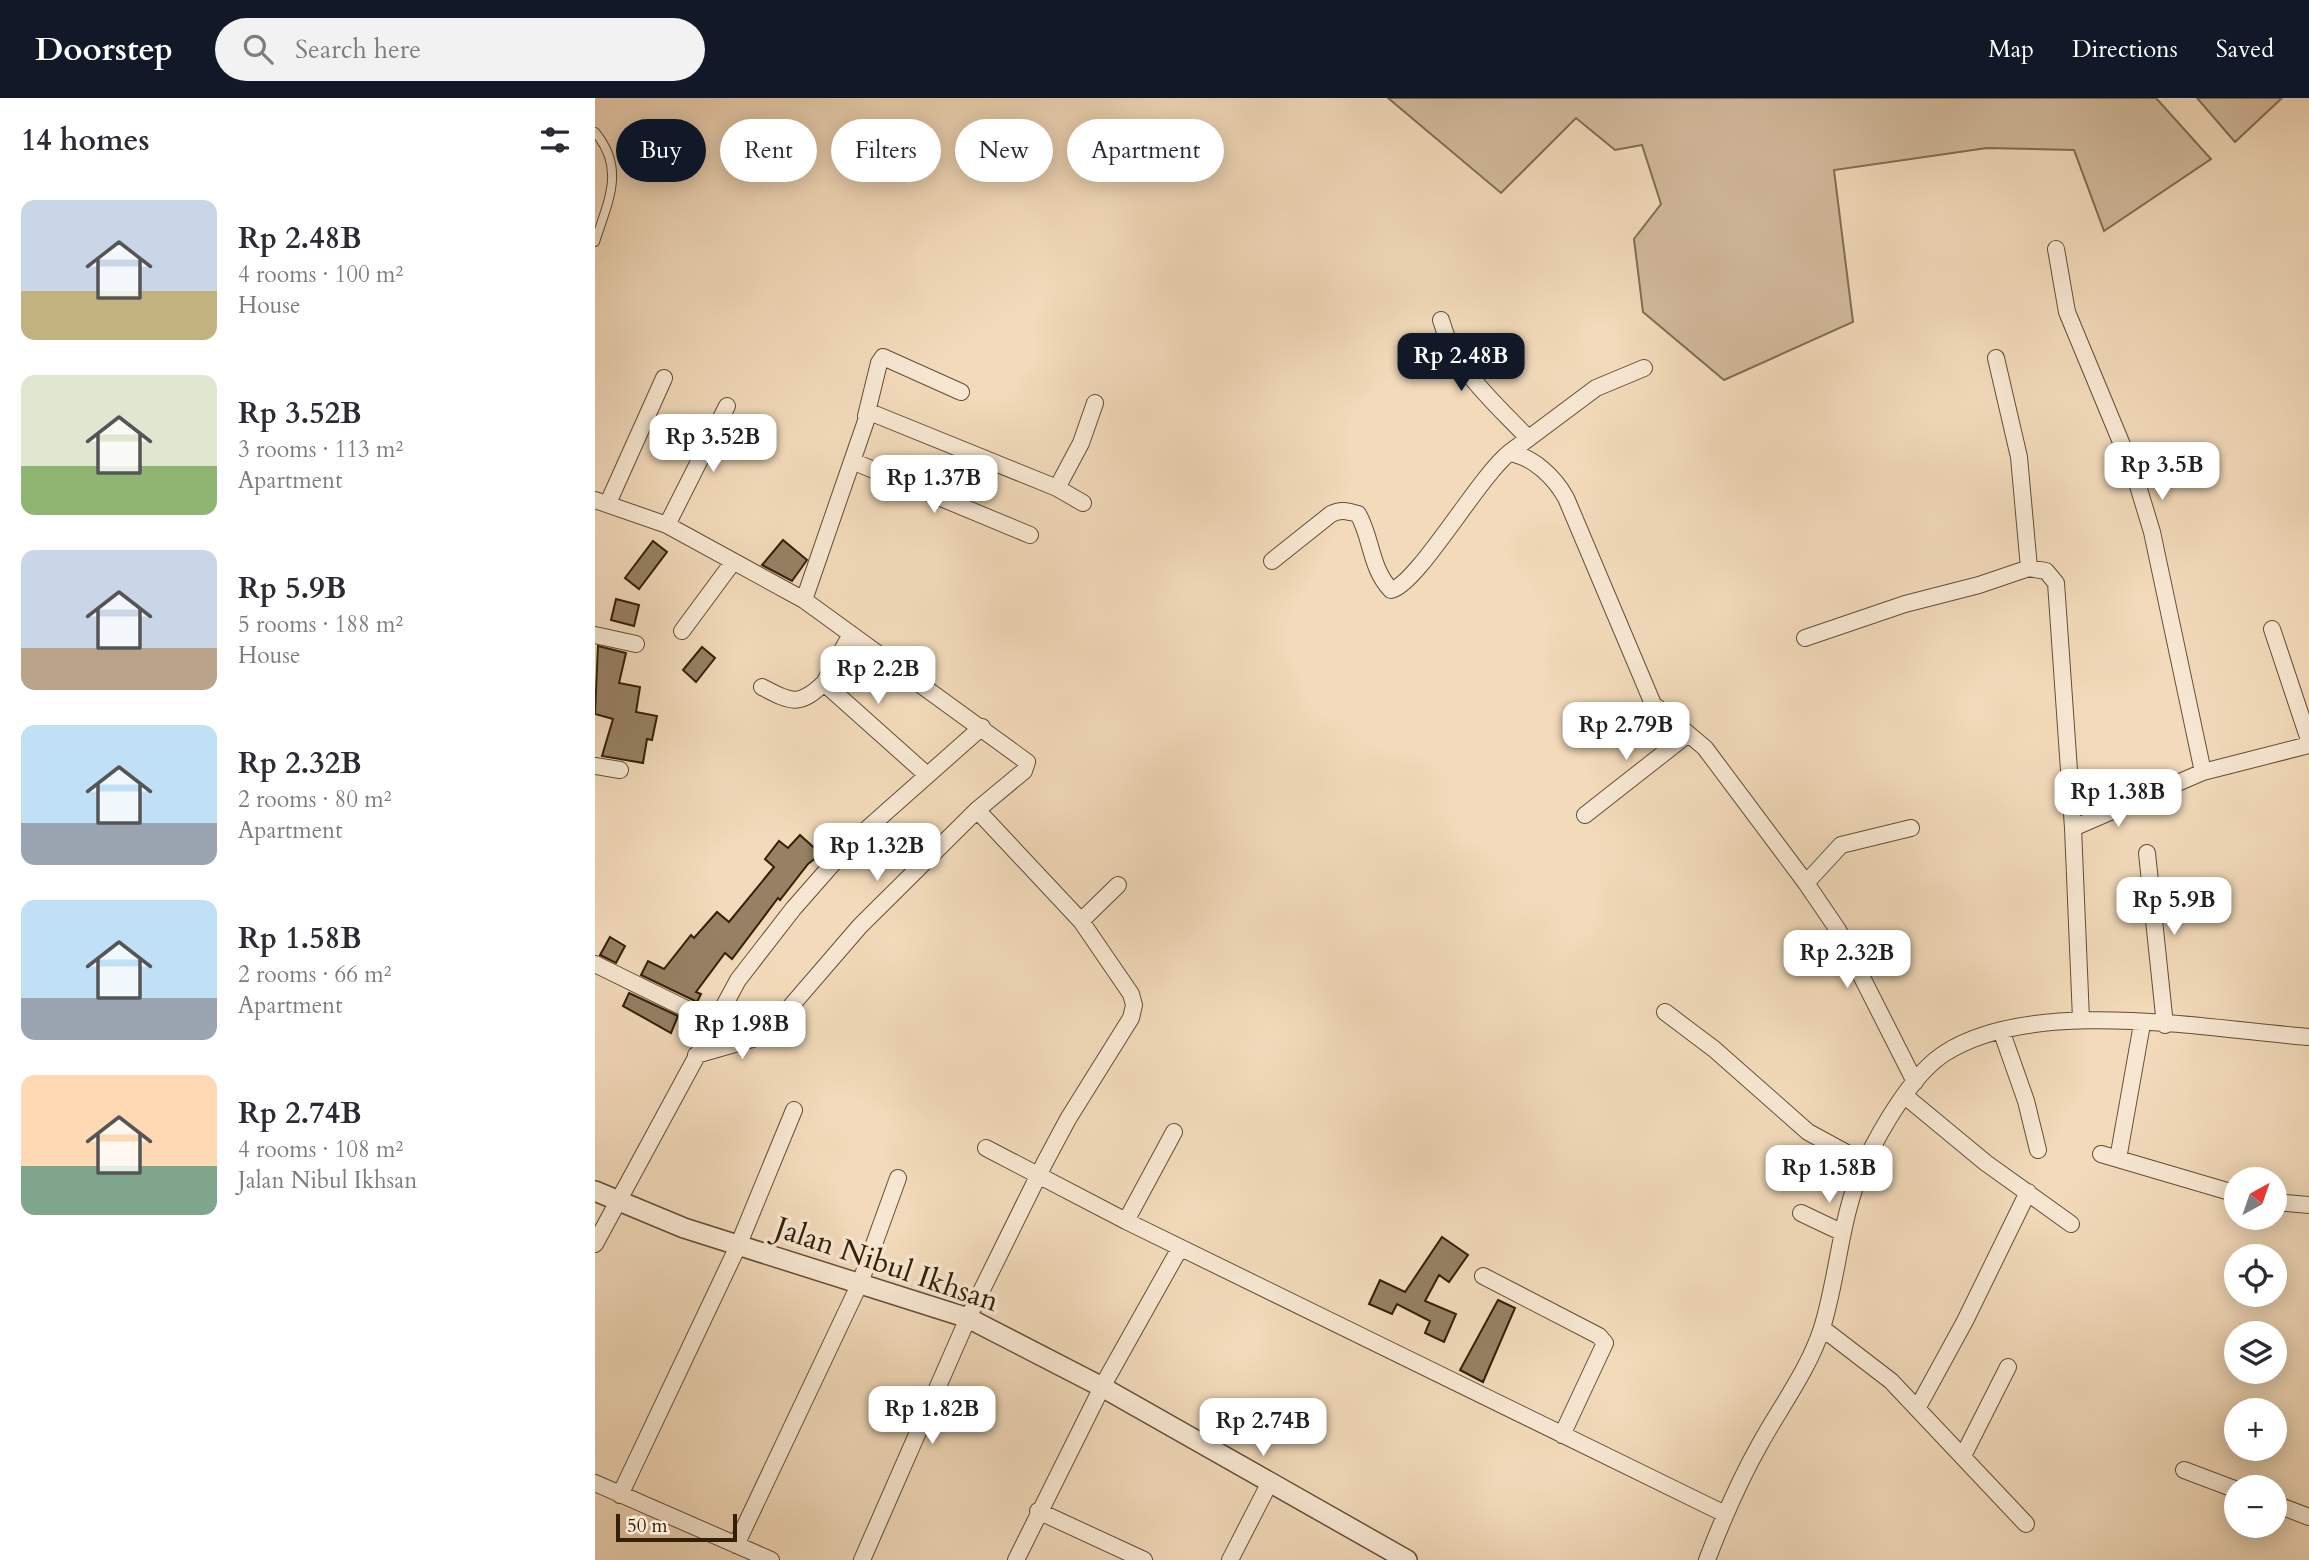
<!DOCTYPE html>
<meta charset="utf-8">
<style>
body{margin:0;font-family:Cardo,serif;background:#f2f2f3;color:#2b2b33;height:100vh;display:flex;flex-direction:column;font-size:26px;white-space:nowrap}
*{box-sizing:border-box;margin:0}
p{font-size:23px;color:#7c7c81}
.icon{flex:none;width:38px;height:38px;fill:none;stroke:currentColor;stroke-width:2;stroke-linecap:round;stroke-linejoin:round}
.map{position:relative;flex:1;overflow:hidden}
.sheet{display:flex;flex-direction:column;background:#fff;width:595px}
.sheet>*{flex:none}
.top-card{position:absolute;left:21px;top:21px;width:665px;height:63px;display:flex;gap:14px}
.needle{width:46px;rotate:40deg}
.controls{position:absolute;left:1629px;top:1069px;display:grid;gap:14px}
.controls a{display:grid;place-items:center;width:63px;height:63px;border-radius:50%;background:#fff;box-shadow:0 4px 18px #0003;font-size:35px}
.scale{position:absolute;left:21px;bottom:18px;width:121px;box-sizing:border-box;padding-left:7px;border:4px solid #332007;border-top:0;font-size:19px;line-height:24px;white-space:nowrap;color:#332007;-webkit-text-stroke:5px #f7e7d2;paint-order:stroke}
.price{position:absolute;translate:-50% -60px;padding:0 16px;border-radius:14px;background:#fff;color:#222;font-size:23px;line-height:46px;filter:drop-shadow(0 2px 4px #0008)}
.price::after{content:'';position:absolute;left:50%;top:42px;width:21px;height:16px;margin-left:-10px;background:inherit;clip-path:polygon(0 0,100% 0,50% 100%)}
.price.current{background:#111827;color:#fff}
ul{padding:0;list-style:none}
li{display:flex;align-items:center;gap:21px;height:175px;padding:0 21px}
li span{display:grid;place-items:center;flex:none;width:196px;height:140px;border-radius:14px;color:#555}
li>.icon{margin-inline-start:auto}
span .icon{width:84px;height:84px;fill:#fffc;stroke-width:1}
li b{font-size:30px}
h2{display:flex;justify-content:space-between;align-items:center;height:84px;padding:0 21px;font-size:30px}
.pill{padding:0 24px;border-radius:32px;background:#fff;box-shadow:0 4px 18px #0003;font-size:24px;line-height:63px}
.pill.current{background:#111827;color:#fff}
header{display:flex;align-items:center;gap:42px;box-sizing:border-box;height:98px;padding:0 35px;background:#111827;color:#fff}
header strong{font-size:33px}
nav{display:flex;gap:38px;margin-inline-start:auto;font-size:24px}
.search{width:490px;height:63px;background:#f2f2f3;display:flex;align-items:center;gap:18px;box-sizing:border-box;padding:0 24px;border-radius:38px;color:#7c7c81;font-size:26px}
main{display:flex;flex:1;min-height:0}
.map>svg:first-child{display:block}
.green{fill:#d2ba9c;stroke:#826d52;stroke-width:2}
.building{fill:#968164;stroke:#332007;stroke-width:2}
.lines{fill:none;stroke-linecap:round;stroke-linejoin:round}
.service-casing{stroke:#634e34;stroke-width:10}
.minor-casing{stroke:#634e34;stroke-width:18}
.tertiary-casing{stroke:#634e34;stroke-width:22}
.service{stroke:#f7e7d2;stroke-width:8}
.minor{stroke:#f7e7d2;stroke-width:16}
.tertiary{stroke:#f7e7d2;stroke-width:19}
.labels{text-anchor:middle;stroke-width:7;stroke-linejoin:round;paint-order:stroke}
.street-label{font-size:30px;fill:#332007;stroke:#f7e7d2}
</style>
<header>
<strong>Doorstep</strong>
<div class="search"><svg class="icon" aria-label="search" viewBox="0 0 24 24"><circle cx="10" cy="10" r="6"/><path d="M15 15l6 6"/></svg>Search here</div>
<nav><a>Map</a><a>Directions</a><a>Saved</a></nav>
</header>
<main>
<section class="sheet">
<h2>14 homes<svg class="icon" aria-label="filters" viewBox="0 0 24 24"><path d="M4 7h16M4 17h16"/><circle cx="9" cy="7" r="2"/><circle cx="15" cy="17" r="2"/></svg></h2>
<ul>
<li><span style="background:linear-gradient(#c9d6e8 65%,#c2b280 0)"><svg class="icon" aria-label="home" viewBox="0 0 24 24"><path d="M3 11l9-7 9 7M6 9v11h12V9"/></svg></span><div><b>Rp 2.48B</b><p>4 rooms · 100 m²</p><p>House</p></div></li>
<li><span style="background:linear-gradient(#dfe7d0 65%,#8fb573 0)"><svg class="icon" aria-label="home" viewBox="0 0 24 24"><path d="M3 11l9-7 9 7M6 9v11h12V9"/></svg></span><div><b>Rp 3.52B</b><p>3 rooms · 113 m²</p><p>Apartment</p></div></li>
<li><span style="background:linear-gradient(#c9d6e8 70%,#b9a48a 0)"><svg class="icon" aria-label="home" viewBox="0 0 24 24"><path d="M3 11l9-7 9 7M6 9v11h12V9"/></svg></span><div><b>Rp 5.9B</b><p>5 rooms · 188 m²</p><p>House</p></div></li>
<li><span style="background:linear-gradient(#bfe0f5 70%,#9aa5b1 0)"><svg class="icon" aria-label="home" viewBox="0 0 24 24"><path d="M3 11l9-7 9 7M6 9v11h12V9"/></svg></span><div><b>Rp 2.32B</b><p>2 rooms · 80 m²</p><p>Apartment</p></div></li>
<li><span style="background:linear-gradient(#bfe0f5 70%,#9aa5b1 0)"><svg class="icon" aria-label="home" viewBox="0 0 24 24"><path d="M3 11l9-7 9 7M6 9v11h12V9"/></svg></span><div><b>Rp 1.58B</b><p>2 rooms · 66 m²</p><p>Apartment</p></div></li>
<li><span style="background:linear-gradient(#ffd9b3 65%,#7fa58c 0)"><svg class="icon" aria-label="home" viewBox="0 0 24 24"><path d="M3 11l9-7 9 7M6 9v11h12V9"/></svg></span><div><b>Rp 2.74B</b><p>4 rooms · 108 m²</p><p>Jalan Nibul Ikhsan</p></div></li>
</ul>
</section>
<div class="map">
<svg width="1714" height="1462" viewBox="0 0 1714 1462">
<rect width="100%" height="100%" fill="#f2daba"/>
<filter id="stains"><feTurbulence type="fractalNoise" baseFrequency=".00286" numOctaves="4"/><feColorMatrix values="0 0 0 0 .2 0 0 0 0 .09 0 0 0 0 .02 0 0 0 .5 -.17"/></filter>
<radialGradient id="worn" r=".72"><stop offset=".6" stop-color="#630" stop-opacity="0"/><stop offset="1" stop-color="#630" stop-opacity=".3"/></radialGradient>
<path class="green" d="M 793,0 L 1561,0 L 1616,61 L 1509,133 L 1479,52 L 1392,50 L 1239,72 L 1258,224 L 1129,282 L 1048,214 L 1039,141 L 1066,106 L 1047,47 L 1020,52 L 981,20 L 906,95 Z
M 1602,0 L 1687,0 L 1640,44 Z"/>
<path class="building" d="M 188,442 L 212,462 L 197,483 L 167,467 Z
M 58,443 L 72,454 L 44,491 L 30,480 Z
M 21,501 L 44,507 L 39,528 L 16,522 Z
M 3,548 L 31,555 L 24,585 L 45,589 L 41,614 L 62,618 L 57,642 L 52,641 L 48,665 L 7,658 L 18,621 L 0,616 Z
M 107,549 L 120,560 L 101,584 L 88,572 Z
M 205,737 L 226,756 L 213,766 L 185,802 L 183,800 L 137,861 L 130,855 L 101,894 L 106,896 L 102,904 L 46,877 L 53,863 L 69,871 L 96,837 L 99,840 L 122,814 L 134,824 L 179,769 L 170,761 L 184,743 L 193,750 Z
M 15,839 L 30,848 L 21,865 L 5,857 Z
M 34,895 L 83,918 L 76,935 L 28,908 Z
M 847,1139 L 873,1157 L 854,1184 L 844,1177 L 830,1203 L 861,1216 L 849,1244 L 830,1235 L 835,1223 L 802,1206 L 797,1216 L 774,1206 L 785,1182 L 810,1194 Z
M 903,1202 L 920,1210 L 888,1284 L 865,1272 Z"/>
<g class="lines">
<defs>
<path id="service" d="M 0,34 C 31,71 13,103 0,144"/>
<path id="minor" d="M 1461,151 L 1472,214 L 1540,378 L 1557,434 L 1608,674
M 846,222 C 859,271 899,304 933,340
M 1401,260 L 1424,359 L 1434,470 L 1451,473 L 1461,485 L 1478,730
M 271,318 L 284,265 L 288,259 L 366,294
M 914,355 L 1001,290 L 1049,270
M 257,363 L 435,437
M 462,390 L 488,405
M 0,402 L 72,427 L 209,502 L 432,664 L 429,673 L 382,712 L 265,828 L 171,937 L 101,957
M 13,405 L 69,280
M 72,427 L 132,308
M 677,463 L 736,416 C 746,411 752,413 763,416 C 777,440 775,470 796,492 C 822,487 883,380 914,355 C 938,358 960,380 971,400 L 1058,606 L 1110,650 L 1211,785 L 1246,747 L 1316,730
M 209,502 L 273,317 L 277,315 L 462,390 L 486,345 L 500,305
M 1677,531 L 1714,642
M 87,533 L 138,464
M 256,536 L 229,585 L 332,677
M 0,537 L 41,546
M 1210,540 L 1310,506 L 1384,487 L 1434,470
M 167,589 C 196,604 204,609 229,585
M 0,668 L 25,672
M 990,717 L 1092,637
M 1552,755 L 1570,927
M 1211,785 L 1243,832 L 1320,984
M 486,823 L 523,787
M 0,866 L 118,924
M 1070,914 L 1119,951 L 1213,1034 L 1270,1065
M 1486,921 L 1478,730 L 1608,674 L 1714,647
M 1406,932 L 1431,1003 L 1443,1052
M 1310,998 L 1391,1065 L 1476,1126
M 391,1050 L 531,1123 L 1130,1416
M 1506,1056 L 1642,1096
M 1523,1061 L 1547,926
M 1680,1104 L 1714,1107
M 1206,1115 L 1246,1134
M 531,1123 L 579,1034
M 0,1146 L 143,882 L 198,811 L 255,746 L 387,629
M 888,1178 L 1004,1238 L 1010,1245 L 967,1337
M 1227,1230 L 1296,1283 L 1431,1426
M 1323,1309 L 1370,1223 L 1433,1094
M 1368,1358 L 1413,1269
M 1589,1372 L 1642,1392
M 0,1385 L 176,1462
M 25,1397 L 143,1148 L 199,1012
M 1680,1406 L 1714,1419
M 443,1413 L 549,1462
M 141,1447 L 265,1185 L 303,1080
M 267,1462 L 373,1220 L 450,1064 L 473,1021 L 536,920 L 539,907 L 536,896 L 486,823 L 382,712
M 421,1462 L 507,1289 L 585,1150
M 635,1462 L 674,1386
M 1112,1462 C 1127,1423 1144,1383 1165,1346 C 1186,1308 1214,1271 1227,1230 C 1244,1175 1245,1118 1269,1066 C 1286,1031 1317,976 1350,955 C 1439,898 1612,931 1714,939"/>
<path id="tertiary" d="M 0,1093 L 89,1130 L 373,1220 L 507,1289 L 812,1462"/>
</defs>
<use href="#service" class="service-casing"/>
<use href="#minor" class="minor-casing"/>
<use href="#tertiary" class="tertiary-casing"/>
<use href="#service" class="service"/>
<use href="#minor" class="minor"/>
<use href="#tertiary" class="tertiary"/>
</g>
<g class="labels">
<g class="street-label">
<text transform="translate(292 1166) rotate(19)" y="10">Jalan Nibul Ikhsan</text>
</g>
</g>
<rect width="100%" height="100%" filter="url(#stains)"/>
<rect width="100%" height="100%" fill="url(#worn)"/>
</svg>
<div class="controls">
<a><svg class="needle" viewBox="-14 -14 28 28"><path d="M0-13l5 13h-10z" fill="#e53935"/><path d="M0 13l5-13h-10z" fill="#7c7c81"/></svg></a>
<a><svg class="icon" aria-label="locate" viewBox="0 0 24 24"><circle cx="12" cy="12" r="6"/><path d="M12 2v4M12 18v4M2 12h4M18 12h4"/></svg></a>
<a><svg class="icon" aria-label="layers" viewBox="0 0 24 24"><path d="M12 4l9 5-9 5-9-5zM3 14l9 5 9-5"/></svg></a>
<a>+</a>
<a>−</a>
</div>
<div class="scale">50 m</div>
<b class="price current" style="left:866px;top:295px">Rp 2.48B</b>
<b class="price" style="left:118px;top:376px">Rp 3.52B</b>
<b class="price" style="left:1567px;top:404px">Rp 3.5B</b>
<b class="price" style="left:339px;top:417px">Rp 1.37B</b>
<b class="price" style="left:283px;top:608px">Rp 2.2B</b>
<b class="price" style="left:1031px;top:664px">Rp 2.79B</b>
<b class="price" style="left:1523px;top:731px">Rp 1.38B</b>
<b class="price" style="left:282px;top:785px">Rp 1.32B</b>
<b class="price" style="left:1579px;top:839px">Rp 5.9B</b>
<b class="price" style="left:1252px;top:892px">Rp 2.32B</b>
<b class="price" style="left:147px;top:963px">Rp 1.98B</b>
<b class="price" style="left:1234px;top:1107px">Rp 1.58B</b>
<b class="price" style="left:337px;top:1348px">Rp 1.82B</b>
<b class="price" style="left:668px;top:1360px">Rp 2.74B</b>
<div class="top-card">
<a class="pill current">Buy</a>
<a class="pill">Rent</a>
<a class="pill">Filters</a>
<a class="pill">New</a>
<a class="pill">Apartment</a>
</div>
</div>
</main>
